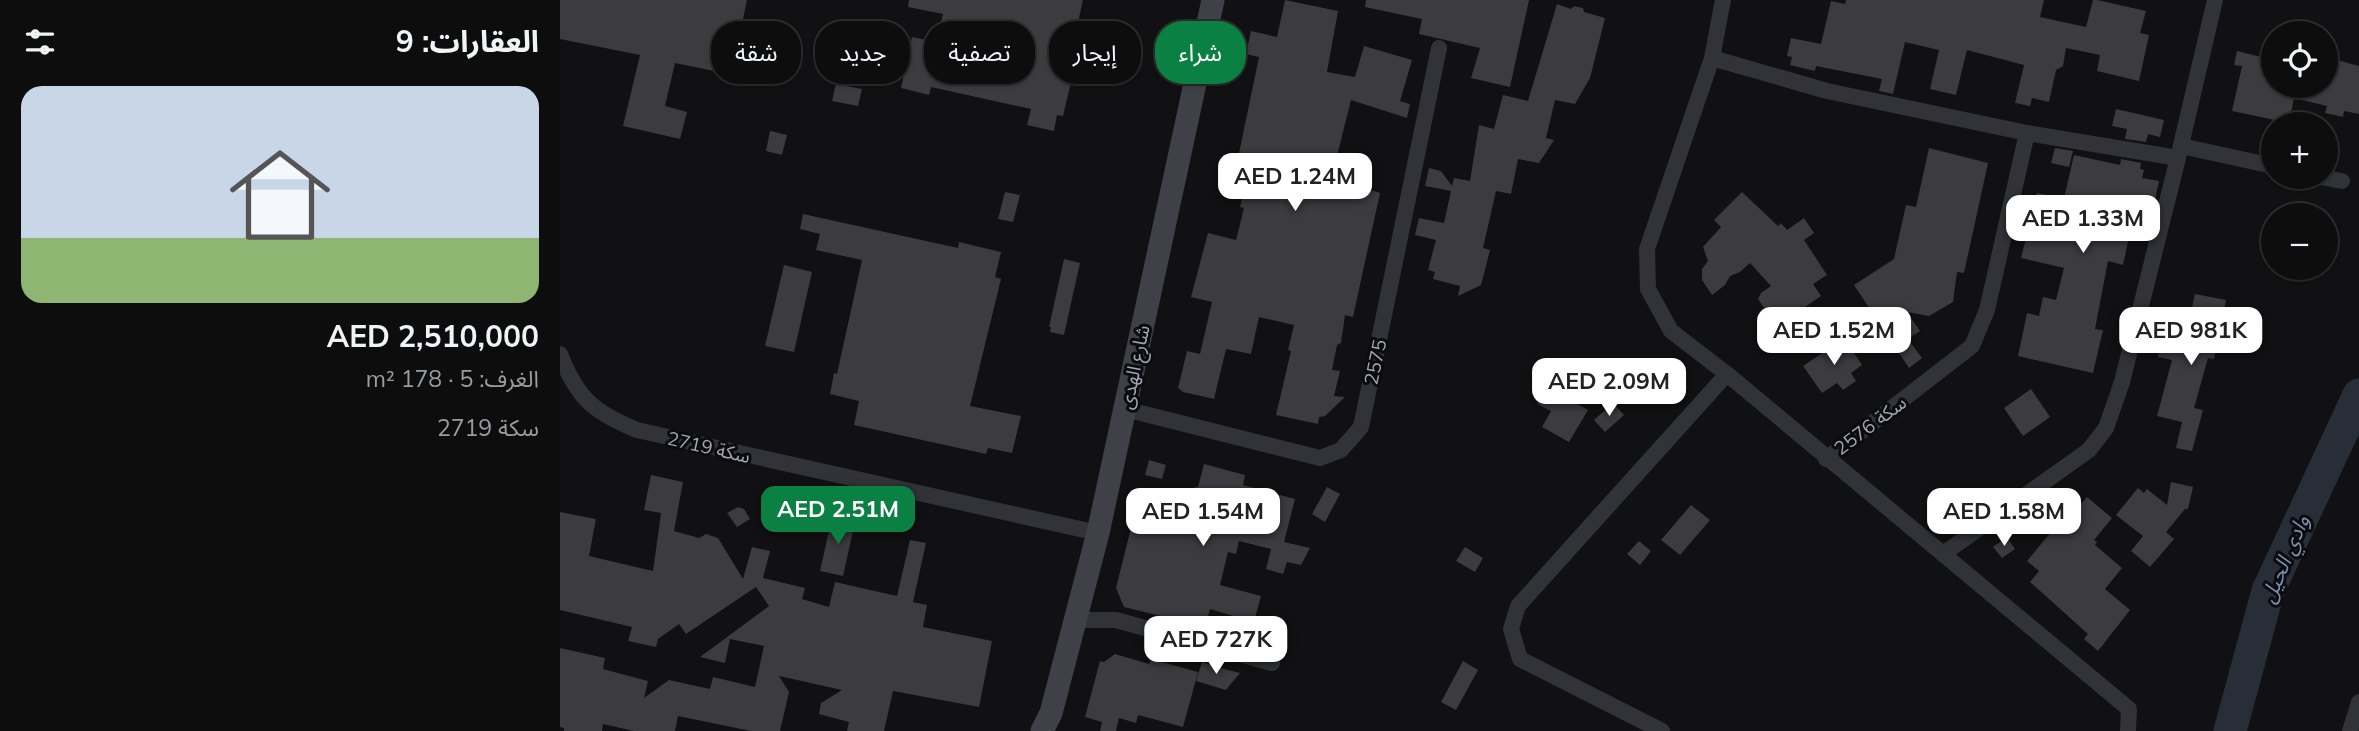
<!DOCTYPE html>
<html lang="ar">
<meta charset="utf-8">
<style>
body{margin:0;font-family:Mulish,"Noto Sans Arabic",sans-serif;background:#1b1b1c;color:#f1f3f6;direction:rtl;height:100vh;display:flex;flex-direction:column;font-size:26px;white-space:nowrap}
*{box-sizing:border-box;margin:0}
p{font-size:23px;color:#9a9c9e}
.icon{flex:none;width:38px;height:38px;fill:none;stroke:currentColor;stroke-width:2;stroke-linecap:round;stroke-linejoin:round}
.map{position:relative;flex:1;overflow:hidden;direction:ltr}
.panel{display:flex;flex-direction:column;background:#0d0d0e;width:560px}
.panel>*{flex:none}
.guide{position:absolute;left:21px;top:21px;width:665px;height:63px;direction:rtl;display:flex;gap:14px}
.tools{position:absolute;left:1701px;top:21px;display:grid;gap:14px}
.tools a{display:grid;place-items:center;width:77px;height:77px;border-radius:50%;background:#0d0d0e;box-shadow:0 2px 5px #0004,0 0 0 2px #2d2d2e;font-size:35px}
.price{position:absolute;translate:-50% -60px;padding:0 16px;border-radius:14px;background:#fff;color:#222;font-size:23px;line-height:46px;filter:drop-shadow(0 2px 4px #0008)}
.price::after{content:'';position:absolute;left:50%;top:42px;width:21px;height:16px;margin-left:-10px;background:inherit;clip-path:polygon(0 0,100% 0,50% 100%)}
.price.on{background:#0b8043;color:#fff}
ul{padding:0;list-style:none}
li{display:grid;align-content:center;gap:14px;height:371px;padding:0 21px}
li span{display:grid;place-items:center;height:217px;border-radius:21px;color:#555}
li>.icon{margin-inline-start:auto}
span .icon{width:126px;height:126px;fill:#fffc;stroke-width:1}
li b{font-size:30px}
h2{display:flex;justify-content:space-between;align-items:center;height:84px;padding:0 21px;font-size:30px}
.chip{padding:0 24px;border-radius:28px;background:#0d0d0e;box-shadow:0 2px 5px #0004,0 0 0 2px #2d2d2e;font-size:24px;line-height:63px}
.chip.on{background:#0b8043;color:#fff}
main{display:flex;flex:1;min-height:0}
.map>svg:first-child{display:block}
.lines{fill:none;stroke-linecap:round;stroke-linejoin:round}
.river{stroke:#282e37;stroke-width:33}
.building{fill:#3b3b40}
.street{stroke:#323338;stroke-width:16}
.secondary{stroke:#404148;stroke-width:23}
.labels{text-anchor:middle;stroke-width:6;stroke-linejoin:round;paint-order:stroke}
.street-label{font-size:19px;fill:#a2a6b4;stroke:#0c0c0e}
.water-label{font-size:21px;font-style:italic;fill:#7891b0;stroke:#0c0c0e}
</style>
<main>
<div class="map">
<svg width="1799" height="731" viewBox="0 0 1799 731">
<rect width="100%" height="100%" fill="#111113"/>
<g class="lines">
<path class="river" d="M 1670,731 L 1708,591 L 1799,395"/>
</g>
<path class="building" d="M 0,0 L 187,0 L 177,47 L 203,53 L 198,80 L 115,63 L 105,106 L 127,112 L 120,139 L 63,126 L 80,55 L 0,39 Z
M 349,0 L 523,0 L 516,31 L 523,32 L 519,51 L 512,49 L 506,77 L 512,78 L 503,116 L 497,115 L 494,131 L 467,125 L 471,109 L 371,87 L 369,95 L 341,88 L 352,37 L 376,42 L 383,14 L 348,7 Z
M 725,0 L 778,11 L 767,72 L 795,77 L 804,46 L 852,60 L 840,101 L 850,104 L 847,118 L 791,100 L 774,168 L 789,171 L 788,175 L 812,180 L 810,190 L 820,193 L 793,317 L 785,315 L 781,343 L 777,345 L 772,370 L 780,371 L 774,396 L 785,397 L 765,416 L 759,417 L 758,424 L 716,415 L 731,351 L 728,350 L 734,325 L 699,317 L 691,354 L 666,349 L 654,399 L 623,392 L 618,388 L 627,351 L 640,354 L 652,302 L 631,297 L 648,233 L 676,240 L 684,208 L 680,207 L 692,156 L 679,153 L 699,57 L 686,54 L 691,31 L 717,37 Z
M 806,0 L 969,0 L 950,87 L 911,78 L 920,48 L 859,34 L 862,19 L 805,7 Z
M 1286,0 L 1484,0 L 1480,17 L 1526,27 L 1533,0 L 1537,0 L 1586,11 L 1580,33 L 1589,35 L 1579,81 L 1537,71 L 1540,55 L 1506,48 L 1503,66 L 1496,70 L 1489,102 L 1472,98 L 1470,106 L 1455,103 L 1464,65 L 1407,50 L 1396,95 L 1370,89 L 1379,50 L 1345,42 L 1333,94 L 1319,91 L 1322,79 L 1256,66 L 1255,71 L 1230,65 L 1232,57 L 1227,56 L 1231,38 L 1261,44 L 1271,1 L 1285,4 Z
M 997,4 L 1011,9 L 1014,6 L 1023,8 L 1024,12 L 1045,18 L 1030,78 L 1015,104 L 995,100 L 986,138 L 994,140 L 979,163 L 958,159 L 951,194 L 936,191 L 923,248 L 930,250 L 921,285 L 898,296 L 900,286 L 873,279 L 875,272 L 868,270 L 876,240 L 855,235 L 859,218 L 884,223 L 891,191 L 865,186 L 869,168 L 881,171 L 892,186 L 894,178 L 910,181 L 919,125 L 934,129 L 943,95 L 968,101 Z
M 1677,51 L 1713,60 L 1713,86 L 1766,86 L 1766,57 L 1799,66 L 1799,114 L 1784,111 L 1783,117 L 1765,113 L 1767,106 L 1734,98 L 1729,123 L 1672,111 L 1682,66 L 1674,65 Z
M 276,84 L 302,89 L 298,106 L 272,101 Z
M 1556,109 L 1604,120 L 1600,137 L 1588,134 L 1586,142 L 1565,139 L 1567,129 L 1552,126 Z
M 210,131 L 227,135 L 222,155 L 206,151 Z
M 1369,148 L 1428,163 L 1404,273 L 1397,272 L 1393,302 L 1369,316 L 1347,312 L 1360,331 L 1348,339 L 1362,358 L 1349,368 L 1294,285 L 1334,259 L 1346,205 L 1356,207 Z
M 1495,148 L 1513,151 L 1509,167 L 1491,163 Z
M 1514,155 L 1560,165 L 1561,159 L 1581,163 L 1580,169 L 1584,170 L 1582,178 L 1599,181 L 1586,240 L 1569,237 L 1563,265 L 1548,261 L 1535,329 L 1543,330 L 1533,373 L 1458,356 L 1467,313 L 1479,316 L 1483,297 L 1496,300 L 1504,268 L 1461,258 L 1477,193 L 1504,198 Z
M 445,192 L 460,195 L 453,222 L 438,219 Z
M 1182,192 L 1218,226 L 1221,223 L 1227,230 L 1244,218 L 1254,233 L 1244,240 L 1267,275 L 1253,284 L 1261,296 L 1222,323 L 1215,324 L 1198,299 L 1201,293 L 1211,286 L 1190,263 L 1180,272 L 1170,276 L 1165,285 L 1152,295 L 1142,280 L 1142,269 L 1148,261 L 1143,247 L 1161,227 L 1154,220 Z
M 243,214 L 398,248 L 399,242 L 441,252 L 435,277 L 441,279 L 410,406 L 461,416 L 452,453 L 428,448 L 426,454 L 294,425 L 299,401 L 270,394 L 274,373 L 277,374 L 302,260 L 256,250 L 260,234 L 240,229 Z
M 504,259 L 520,263 L 504,335 L 490,332 L 491,327 L 489,327 Z
M 224,265 L 252,272 L 234,352 L 205,346 Z
M 1635,294 L 1666,300 L 1654,359 L 1648,358 L 1634,408 L 1643,410 L 1632,451 L 1616,448 L 1622,422 L 1597,416 L 1612,360 L 1598,357 L 1601,342 L 1623,347 Z
M 1286,341 L 1302,365 L 1291,373 L 1296,381 L 1283,390 L 1277,383 L 1262,393 L 1243,366 L 1277,343 L 1279,346 Z
M 1020,358 L 1035,366 L 1014,402 L 1028,410 L 1009,442 L 982,427 L 991,411 L 977,404 L 987,386 L 1000,394 Z
M 1471,389 L 1490,417 L 1463,436 L 1444,408 Z
M 1053,403 L 1064,415 L 1045,432 L 1034,420 Z
M 589,460 L 606,465 L 602,479 L 585,475 Z
M 644,464 L 685,475 L 683,485 L 735,499 L 724,542 L 750,548 L 741,565 L 727,562 L 723,574 L 706,569 L 711,549 L 679,541 L 676,554 L 668,552 L 660,585 L 701,596 L 694,622 L 650,609 L 646,624 L 639,622 L 638,625 L 564,607 L 556,588 L 573,520 L 586,524 L 594,495 L 638,487 Z
M 91,475 L 123,482 L 114,531 L 139,538 L 146,534 L 158,538 L 183,579 L 192,547 L 210,551 L 203,578 L 245,588 L 242,599 L 269,607 L 275,582 L 337,596 L 350,540 L 366,543 L 353,602 L 367,605 L 363,627 L 432,641 L 419,707 L 333,691 L 324,731 L 287,731 L 289,722 L 259,714 L 261,703 L 282,690 L 219,676 L 229,692 L 220,731 L 191,731 L 118,716 L 115,731 L 74,731 L 43,724 L 42,731 L 4,731 L 4,728 L 0,727 L 0,648 L 45,658 L 43,669 L 88,681 L 84,698 L 109,680 L 150,689 L 153,677 L 195,687 L 204,646 L 170,639 L 165,663 L 140,657 L 209,606 L 196,587 L 126,634 L 119,624 L 98,639 L 96,647 L 68,641 L 72,627 L 0,610 L 0,512 L 36,519 L 29,556 L 93,571 L 101,513 L 84,510 Z
M 1611,482 L 1633,487 L 1628,509 L 1625,509 L 1606,532 L 1614,539 L 1590,567 L 1571,551 L 1583,536 L 1556,515 L 1578,488 L 1584,493 L 1587,489 L 1607,505 Z
M 767,487 L 780,494 L 765,522 L 752,514 Z
M 1527,497 L 1552,518 L 1534,540 L 1537,542 L 1535,545 L 1562,568 L 1545,589 L 1570,610 L 1538,651 L 1524,639 L 1528,634 L 1470,582 L 1479,571 L 1467,561 L 1505,515 L 1509,518 Z
M 1131,505 L 1150,520 L 1120,555 L 1101,540 Z
M 178,507 L 184,509 L 190,519 L 177,527 L 167,513 Z
M 272,517 L 295,522 L 283,576 L 260,571 Z
M 1447,537 L 1455,549 L 1442,558 L 1433,547 Z
M 1079,541 L 1091,551 L 1080,565 L 1067,554 Z
M 905,547 L 923,558 L 915,572 L 896,561 Z
M 555,654 L 589,664 L 591,659 L 638,672 L 623,727 L 578,715 L 576,723 L 559,718 L 556,731 L 540,731 L 542,722 L 525,717 L 540,661 L 544,662 Z
M 903,661 L 918,670 L 896,710 L 881,702 Z
M 642,662 L 668,670 L 680,673 L 666,690 L 636,681 Z"/>
<g class="lines">
<path class="street" d="M 1163,0 L 1152,58 L 1267,91 L 1467,133 L 1618,158
M 1152,58 L 1087,249 L 1088,289 L 1111,331 L 1167,374 L 1569,709 L 1568,731
M 1621,146 L 1713,166
M 1761,177 L 1782,181
M 0,354 C 17,398 33,412 77,430 L 538,533
M 565,409 L 760,458 L 781,450 L 801,427 L 879,48
M 1266,459 L 1412,346 L 1427,310 L 1467,133
M 1383,554 L 1529,450 L 1546,428 L 1562,382 L 1618,158 L 1655,0
M 515,620 L 556,620 L 712,663
M 1102,731 L 960,659 L 951,629 L 958,606 L 1167,374
M 1790,731 L 1799,702"/>
<path class="secondary" d="M 482,731 L 491,713 L 538,533 L 653,0"/>
</g>
<g class="labels">
<g class="street-label">
<text transform="translate(815 362) rotate(-78)" y="7">2575</text>
<text transform="translate(574 367) rotate(-78)" y="7">شارع الهدى</text>
<text transform="translate(1310 425) rotate(-37)" y="7">سكة 2576</text>
<text transform="translate(149 447) rotate(13)" y="7">سكة 2719</text>
</g>
<g class="water-label">
<text transform="translate(1725 559) rotate(-67)" y="7">وادي الحيل</text>
</g>
</g>
</svg>
<div class="tools">
<a><svg class="icon" aria-label="locate" viewBox="0 0 24 24"><circle cx="12" cy="12" r="6"/><path d="M12 2v4M12 18v4M2 12h4M18 12h4"/></svg></a>
<a>+</a>
<a>−</a>
</div>
<b class="price" style="left:735px;top:213px">AED 1.24M</b>
<b class="price" style="left:1523px;top:255px">AED 1.33M</b>
<b class="price" style="left:1274px;top:367px">AED 1.52M</b>
<b class="price" style="left:1631px;top:367px">AED 981K</b>
<b class="price" style="left:1049px;top:418px">AED 2.09M</b>
<b class="price on" style="left:278px;top:546px">AED 2.51M</b>
<b class="price" style="left:643px;top:548px">AED 1.54M</b>
<b class="price" style="left:1444px;top:548px">AED 1.58M</b>
<b class="price" style="left:656px;top:676px">AED 727K</b>
<div class="guide">
<a class="chip on">شراء</a>
<a class="chip">إيجار</a>
<a class="chip">تصفية</a>
<a class="chip">جديد</a>
<a class="chip">شقة</a>
</div>
</div>
<section class="panel">
<h2>العقارات: 9<svg class="icon" aria-label="filters" viewBox="0 0 24 24"><path d="M4 7h16M4 17h16"/><circle cx="9" cy="7" r="2"/><circle cx="15" cy="17" r="2"/></svg></h2>
<ul>
<li><span style="background:linear-gradient(#c9d6e8 70%,#8fb573 0)"><svg class="icon" aria-label="home" viewBox="0 0 24 24"><path d="M3 11l9-7 9 7M6 9v11h12V9"/></svg></span><div><b>AED 2,510,000</b><p>الغرف: 5 · 178 m²</p><p>سكة 2719</p></div></li>
</ul>
</section>
</main>
